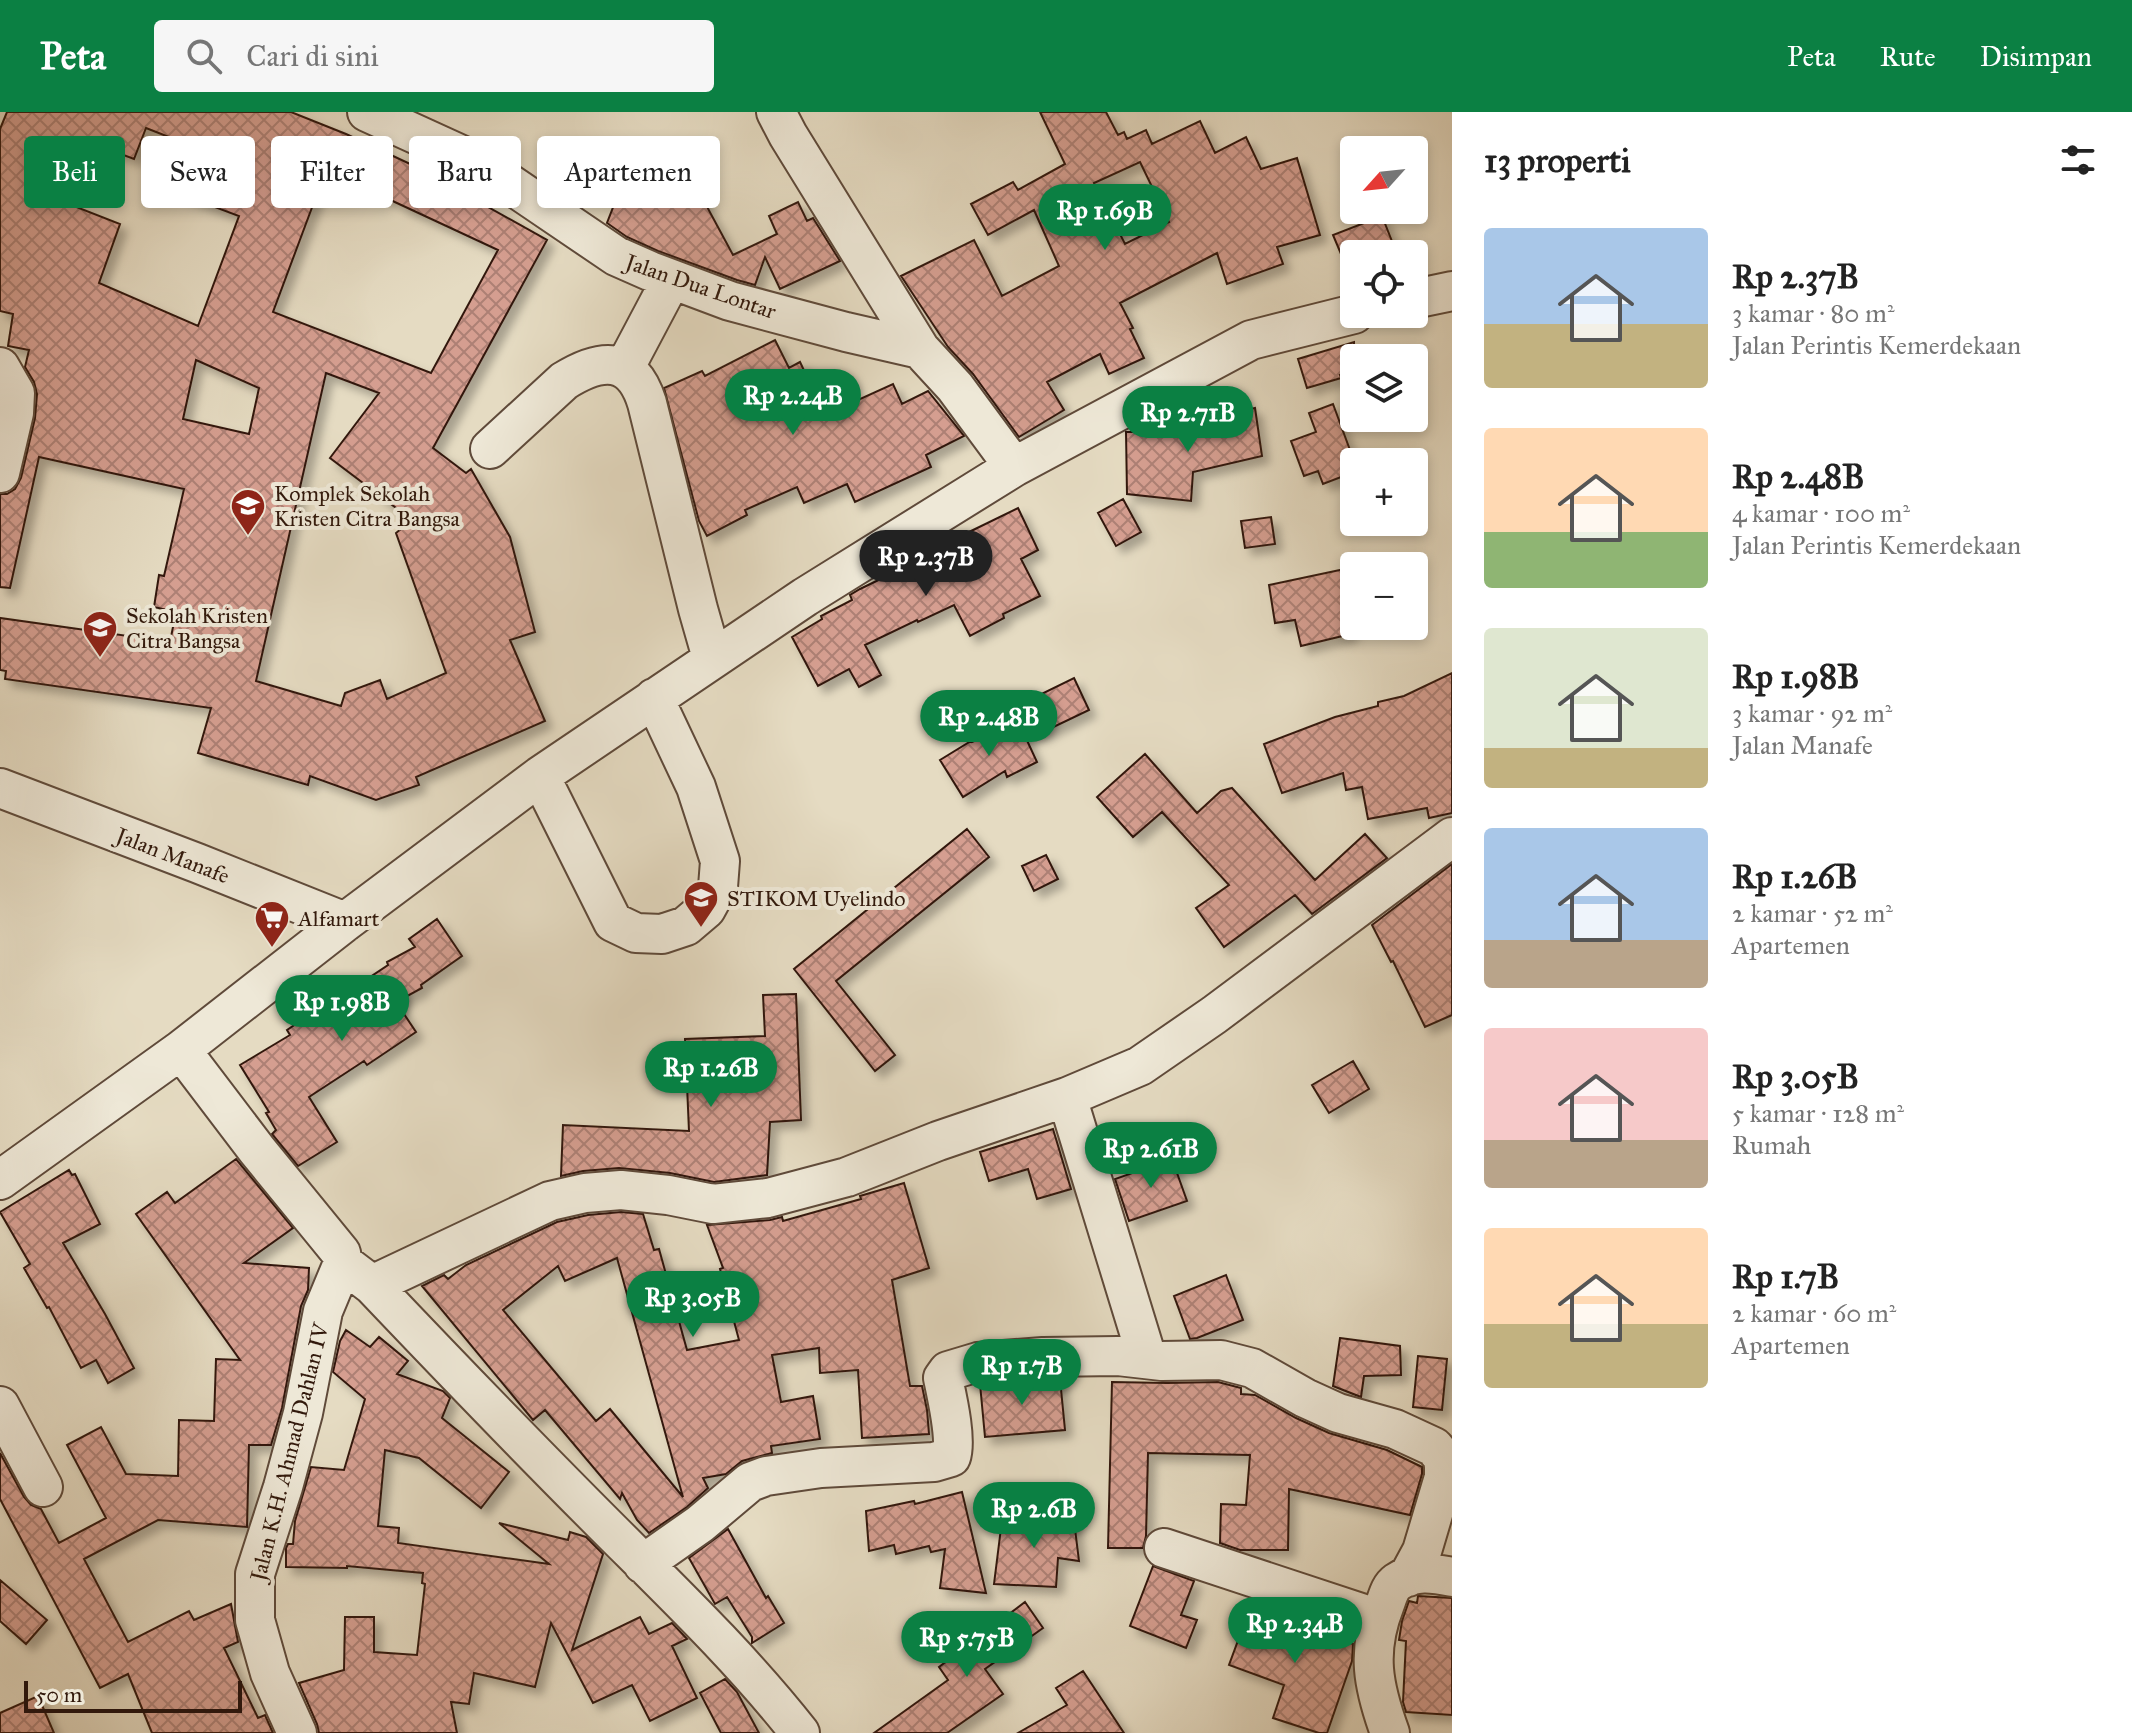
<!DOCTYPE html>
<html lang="id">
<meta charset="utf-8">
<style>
body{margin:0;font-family:"IM FELL Great Primer",serif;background:#f6f6f6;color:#222;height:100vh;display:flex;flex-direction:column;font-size:30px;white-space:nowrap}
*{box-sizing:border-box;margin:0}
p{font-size:26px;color:#767676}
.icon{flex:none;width:44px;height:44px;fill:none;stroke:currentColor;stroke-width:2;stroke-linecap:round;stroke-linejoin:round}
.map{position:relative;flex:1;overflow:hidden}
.panel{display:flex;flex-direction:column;background:#fff;width:680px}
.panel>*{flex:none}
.hud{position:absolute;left:24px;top:24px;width:760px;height:72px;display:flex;gap:16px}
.needle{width:52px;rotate:243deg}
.buttons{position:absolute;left:1340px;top:24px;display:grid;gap:16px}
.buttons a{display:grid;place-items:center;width:88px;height:88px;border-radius:8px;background:#fff;box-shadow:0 4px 12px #0003;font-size:40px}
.scale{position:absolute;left:24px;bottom:20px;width:218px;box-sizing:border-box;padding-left:8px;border:4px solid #32190c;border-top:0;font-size:22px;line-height:28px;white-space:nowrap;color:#32190c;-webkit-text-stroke:6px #eee8d7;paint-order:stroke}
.price{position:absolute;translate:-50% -68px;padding:0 18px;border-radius:28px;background:#0b8043;color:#fff;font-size:26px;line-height:52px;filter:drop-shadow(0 2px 4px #0008)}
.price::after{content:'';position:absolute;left:50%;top:48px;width:24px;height:18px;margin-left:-12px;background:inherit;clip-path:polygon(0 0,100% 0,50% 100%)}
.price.selected{background:#222;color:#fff}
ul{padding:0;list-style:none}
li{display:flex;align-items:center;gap:24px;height:200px;padding:0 32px}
li span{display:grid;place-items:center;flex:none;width:224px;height:160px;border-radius:8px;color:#555}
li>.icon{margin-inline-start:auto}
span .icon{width:96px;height:96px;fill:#fffc;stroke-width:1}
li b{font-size:34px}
h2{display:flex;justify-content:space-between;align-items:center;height:96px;padding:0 32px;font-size:34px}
.pill{padding:0 28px;border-radius:8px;background:#fff;box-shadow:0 4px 12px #0003;font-size:28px;line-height:72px}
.pill.selected{background:#0b8043;color:#fff}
header{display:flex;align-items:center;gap:48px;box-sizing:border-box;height:112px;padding:0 40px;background:#0b8043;color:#fff}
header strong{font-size:38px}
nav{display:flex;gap:44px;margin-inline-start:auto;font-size:28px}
.search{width:560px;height:72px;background:#f6f6f6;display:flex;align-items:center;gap:20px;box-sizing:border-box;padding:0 28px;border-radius:8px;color:#767676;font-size:30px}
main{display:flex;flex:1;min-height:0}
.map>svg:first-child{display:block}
.building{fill:url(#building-cross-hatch);stroke:#32190c;stroke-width:2;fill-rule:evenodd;filter:url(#shadow)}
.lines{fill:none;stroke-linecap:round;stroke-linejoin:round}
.minor-casing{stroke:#5f4a3a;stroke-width:42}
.minor{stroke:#eee8d7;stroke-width:38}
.labels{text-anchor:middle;stroke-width:8;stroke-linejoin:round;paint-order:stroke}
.street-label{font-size:22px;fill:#32190c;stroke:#eee8d7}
.poi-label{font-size:22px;fill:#32190c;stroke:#eee8d7;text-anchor:start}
</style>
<header>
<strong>Peta</strong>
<div class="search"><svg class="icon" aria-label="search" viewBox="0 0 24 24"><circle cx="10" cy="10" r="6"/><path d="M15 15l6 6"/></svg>Cari di sini</div>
<nav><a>Peta</a><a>Rute</a><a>Disimpan</a></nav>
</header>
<main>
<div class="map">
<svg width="1452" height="1621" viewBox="0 0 1452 1621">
<defs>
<pattern id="building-cross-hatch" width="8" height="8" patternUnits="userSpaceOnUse" patternTransform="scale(2)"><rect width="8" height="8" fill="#d59e90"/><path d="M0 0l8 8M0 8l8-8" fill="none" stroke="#ad8074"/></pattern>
<filter id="shadow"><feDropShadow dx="7" dy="7" stdDeviation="4" flood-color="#0004"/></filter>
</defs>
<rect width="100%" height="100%" fill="#e5dbc2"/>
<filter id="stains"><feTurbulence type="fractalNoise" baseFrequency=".0025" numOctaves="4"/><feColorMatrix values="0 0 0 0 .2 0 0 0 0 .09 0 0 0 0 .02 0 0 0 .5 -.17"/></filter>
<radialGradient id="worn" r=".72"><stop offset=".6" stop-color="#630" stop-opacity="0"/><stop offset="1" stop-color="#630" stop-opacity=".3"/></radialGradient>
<path class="building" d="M 7,0 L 291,0 L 346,22 L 483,86 L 481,91 L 547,128 L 433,336 L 466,361 L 471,357 L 510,425 L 535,520 L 510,528 L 545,609 L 416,665 L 419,673 L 376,688 L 310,664 L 308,673 L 198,641 L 211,596 L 5,567 L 6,559 L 0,558 L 0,506 L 170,530 L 176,500 L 154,495 L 159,463 L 164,464 L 184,377 L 39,345 L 10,476 L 0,475 L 0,382 L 7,382 L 15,377 L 21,366 L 35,306 L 37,282 L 34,270 L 25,255 L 29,238 L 8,234 L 13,202 L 0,199 L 0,17 ZM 146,16 L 197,36 L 180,82 L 239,104 L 198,214 L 99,171 L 120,112 L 66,91 L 89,30 L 134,47 ZM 326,58 L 498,138 L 431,261 L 273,200 ZM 196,248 L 259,276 L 249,322 L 183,307 ZM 326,261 L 379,281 L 330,346 L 412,408 L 396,421 L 446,561 L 387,587 L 380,568 L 345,581 L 341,594 L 256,569 Z
M 1040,0 L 1106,0 L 1118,23 L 1124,20 L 1127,27 L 1146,18 L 1152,32 L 1200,9 L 1215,41 L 1246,25 L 1261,57 L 1297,46 L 1320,123 L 1277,135 L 1283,152 L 1227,172 L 1217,141 L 1120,191 L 1133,216 L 1130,217 L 1144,246 L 1109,262 L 1100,242 L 1047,270 L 1064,298 L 1019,325 L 973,262 L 948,235 L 901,164 L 974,128 L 1002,184 L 1059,154 L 1034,98 L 988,123 L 971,92 L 1013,70 L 1018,78 L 1065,52 ZM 1140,50 L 1169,110 L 1125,132 L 1094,71 Z
M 685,54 L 733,143 L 777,122 L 769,104 L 798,90 L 807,109 L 813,106 L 840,149 L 780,177 L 765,145 L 755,173 L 737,168 L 658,139 L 627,125 L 607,111 L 626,62 Z
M 1382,104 L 1397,142 L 1341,142 L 1333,123 Z
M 775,228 L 789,256 L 800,250 L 825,303 L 893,272 L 902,292 L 928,279 L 964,324 L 926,343 L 931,355 L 855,390 L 847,372 L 804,391 L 797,375 L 745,398 L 747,403 L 707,424 L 699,409 L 664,276 L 702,259 L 705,264 Z
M 1354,230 L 1354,259 L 1340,263 L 1341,266 L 1307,276 L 1298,247 Z
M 1333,292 L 1354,349 L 1354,360 L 1323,372 L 1318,359 L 1304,364 L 1291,329 L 1316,320 L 1309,301 Z
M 1255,296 L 1262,344 L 1193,360 L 1191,389 L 1127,382 L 1126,320 L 1169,320 L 1170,311 L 1220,316 L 1217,304 Z
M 1123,387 L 1141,420 L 1116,434 L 1098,401 Z
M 1018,396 L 1038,438 L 1021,447 L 1040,484 L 1003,502 L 1004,506 L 970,524 L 954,493 L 918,510 L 917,508 L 865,533 L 881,563 L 859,575 L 849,557 L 818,574 L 792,525 L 822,507 L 821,504 L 852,488 L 850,483 L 860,477 L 971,423 L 969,420 Z
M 1271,405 L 1275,432 L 1245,436 L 1241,409 Z
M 1354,455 L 1354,494 L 1345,495 L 1351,522 L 1301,534 L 1295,508 L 1275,511 L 1269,473 Z
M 1452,561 L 1452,701 L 1429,706 L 1427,696 L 1368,707 L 1362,675 L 1346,678 L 1343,661 L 1282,681 L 1264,632 L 1335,605 L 1378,594 L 1378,590 L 1404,584 Z
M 1074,566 L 1089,598 L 1041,621 L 1038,617 L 1032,620 L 1019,593 Z
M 1018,609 L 1037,650 L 1007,665 L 1005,659 L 963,685 L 940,648 L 971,629 L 972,630 Z
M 1145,642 L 1197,701 L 1221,679 L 1232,676 L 1315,768 L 1365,722 L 1387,746 L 1312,802 L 1295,783 L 1224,835 L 1196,796 L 1229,773 L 1162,700 L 1133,725 L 1097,685 Z
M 967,717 L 989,745 L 836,869 L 895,943 L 875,959 L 794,857 Z
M 1046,743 L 1058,767 L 1034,779 L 1022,754 Z
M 1452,752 L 1452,903 L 1425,915 L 1393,849 L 1391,850 L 1372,813 Z
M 437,807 L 462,844 L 421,873 L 422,876 L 396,890 L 416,920 L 367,953 L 364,949 L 309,985 L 337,1030 L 298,1054 L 272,1022 L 276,1018 L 266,1001 L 269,1000 L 240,953 L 290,923 L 287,918 L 318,897 L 319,899 L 388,853 L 387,850 L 415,835 L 409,827 Z
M 796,882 L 801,1008 L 770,1010 L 767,1063 L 714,1070 L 670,1061 L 619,1056 L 583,1059 L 561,1064 L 563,1013 L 689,1019 L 685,927 L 765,924 L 763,883 Z
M 1353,949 L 1369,977 L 1329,1001 L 1312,973 Z
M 1053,1017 L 1071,1077 L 1037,1087 L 1028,1057 L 989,1069 L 980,1040 Z
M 236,1047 L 293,1116 L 244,1151 L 309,1156 L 308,1178 L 301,1194 L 282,1296 L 271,1333 L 249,1333 L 247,1415 L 158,1408 L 84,1447 L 128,1530 L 189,1499 L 194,1508 L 231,1492 L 238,1530 L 224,1536 L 258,1606 L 265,1603 L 273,1621 L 152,1621 L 128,1562 L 100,1576 L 0,1387 L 0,1341 L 24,1385 L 31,1393 L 41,1397 L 59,1431 L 106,1406 L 67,1333 L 101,1315 L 126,1362 L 178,1364 L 179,1308 L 214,1309 L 216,1247 L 240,1248 L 136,1102 L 167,1080 L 175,1091 Z
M 1172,1047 L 1187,1089 L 1129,1109 L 1115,1067 Z
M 69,1058 L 72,1063 L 75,1062 L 100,1112 L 63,1131 L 105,1202 L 134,1256 L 108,1271 L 96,1248 L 81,1256 L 49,1195 L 47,1196 L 24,1156 L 30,1152 L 0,1100 Z
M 904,1071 L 929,1156 L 892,1168 L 910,1274 L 922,1274 L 927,1298 L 929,1322 L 862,1326 L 858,1258 L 820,1261 L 819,1236 L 772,1243 L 781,1290 L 813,1284 L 820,1327 L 771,1334 L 772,1341 L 742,1349 L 726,1362 L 703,1366 L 708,1376 L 687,1395 L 649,1421 L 637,1408 L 622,1381 L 620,1387 L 545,1298 L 533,1308 L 422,1174 L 444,1163 L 448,1167 L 466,1153 L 557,1110 L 588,1103 L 621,1100 L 643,1102 L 654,1138 L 659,1137 L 687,1238 L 739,1228 L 720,1157 L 723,1156 L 707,1113 L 770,1108 L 782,1105 L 783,1109 L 861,1087 L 860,1084 ZM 617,1146 L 679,1371 L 683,1385 L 610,1297 L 596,1309 L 503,1198 L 558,1154 L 565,1169 Z
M 1226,1163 L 1243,1208 L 1197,1226 L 1190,1227 L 1174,1184 Z
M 346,1218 L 370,1235 L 379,1225 L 408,1249 L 397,1262 L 443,1279 L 450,1286 L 442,1306 L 509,1360 L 481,1396 L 419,1346 L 385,1338 L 378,1414 L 399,1416 L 398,1431 L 549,1452 L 499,1411 L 568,1428 L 570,1420 L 586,1425 L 603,1442 L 572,1538 L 640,1505 L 649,1522 L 672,1511 L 687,1527 L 672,1534 L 697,1586 L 650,1609 L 632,1573 L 593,1591 L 551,1511 L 535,1575 L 474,1561 L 469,1592 L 451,1590 L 457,1621 L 319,1621 L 317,1612 L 299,1571 L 344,1558 L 345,1505 L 374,1505 L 374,1540 L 417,1543 L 425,1472 L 422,1471 L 423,1461 L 347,1454 L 347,1456 L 286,1455 L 286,1436 L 288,1432 L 293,1432 L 295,1409 L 311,1355 L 344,1358 L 365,1287 L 333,1260 L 340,1229 Z
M 1340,1226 L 1400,1234 L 1401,1263 L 1364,1264 L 1361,1285 L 1333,1274 Z
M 1418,1244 L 1447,1247 L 1442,1298 L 1413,1295 Z
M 1044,1267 L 1060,1267 L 1065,1318 L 985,1325 L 980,1272 Z
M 1112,1270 L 1167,1271 L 1218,1270 L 1241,1276 L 1241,1282 L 1255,1283 L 1296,1306 L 1329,1321 L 1387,1338 L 1422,1355 L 1422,1362 L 1410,1403 L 1289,1377 L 1288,1438 L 1240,1438 L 1220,1431 L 1221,1392 L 1246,1393 L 1250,1343 L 1148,1341 L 1146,1424 L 1143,1436 L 1108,1436 Z
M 962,1380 L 986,1481 L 940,1476 L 945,1437 L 931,1440 L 929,1434 L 896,1442 L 894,1433 L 869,1439 L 866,1399 L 914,1389 L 915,1392 Z
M 1003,1400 L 1074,1409 L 1079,1449 L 1058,1446 L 1056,1475 L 994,1472 Z
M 728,1417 L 766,1486 L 768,1484 L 784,1511 L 752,1531 L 752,1525 L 727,1485 L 715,1492 L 689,1446 Z
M 1153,1454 L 1194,1469 L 1181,1503 L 1197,1508 L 1186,1536 L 1130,1514 Z
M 0,1468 L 47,1508 L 26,1532 L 0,1509 Z
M 1418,1484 L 1452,1486 L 1452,1603 L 1406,1600 L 1403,1590 L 1406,1529 L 1399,1528 L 1402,1509 L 1409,1489 L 1417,1491 Z
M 1253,1488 L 1300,1504 L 1298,1512 L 1353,1532 L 1352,1549 L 1327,1621 L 1319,1621 L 1273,1606 L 1284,1573 L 1229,1553 Z
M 1025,1490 L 1043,1516 L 985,1557 L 1003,1582 L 947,1621 L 874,1621 L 948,1568 L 939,1555 Z
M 1083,1559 L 1124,1621 L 1018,1621 L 1067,1593 L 1056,1576 Z
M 725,1567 L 737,1580 L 759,1621 L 721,1621 L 700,1581 Z
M 38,1584 L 54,1621 L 0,1621 L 0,1601 Z"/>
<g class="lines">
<defs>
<path id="minor" d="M 367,0 L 479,51 L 616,144 L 650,159 L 730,189 L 846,220 L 920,237 L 955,275 L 1014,355
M 776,0 L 788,23 L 920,237
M 1414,187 L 1452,179
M 0,255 L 15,281 L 14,301 L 0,361
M 625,255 L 671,168
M 490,337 L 564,269 C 601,246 632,243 647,291 L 698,497 L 712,546
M 540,664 L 613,810 L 636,821 L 662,822 L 686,814 L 706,797 L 718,775 L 720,749 L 696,675 L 654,586
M 0,676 L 197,751 L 345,810
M 181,938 L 257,1038 L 341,1141 L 343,1151 L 372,1173 C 449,1254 526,1334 605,1413 C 672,1480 741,1546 800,1621
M 1067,985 L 1147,1246
M 0,1068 L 181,938 L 345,810 L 540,664 L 805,485 L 1014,355 L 1251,228 L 1354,202
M 372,1173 L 550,1089 L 585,1081 L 621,1078 L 668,1083 L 713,1092 L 768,1086 L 847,1065 L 938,1029 L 1067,985 L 1140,954 L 1214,903 L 1452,725
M 0,1294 L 43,1375
M 1164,1436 L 1379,1507
M 643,1452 L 700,1412 L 750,1370 L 766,1364 L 821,1356 L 934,1350 L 951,1345 C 957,1328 947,1285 943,1266 L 948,1259 L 978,1250 L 1043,1245 L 1118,1244 L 1162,1249 L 1221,1248 L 1252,1256 L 1305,1286 L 1338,1301 L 1395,1317 L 1434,1335 L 1443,1346 L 1444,1355 L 1444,1365 L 1422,1439 L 1408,1465
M 297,1621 L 270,1561 L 255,1508 L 255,1462 L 283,1375 L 303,1301 L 323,1199 L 343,1151
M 1390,1621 C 1373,1574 1366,1540 1385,1492 C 1388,1484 1390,1475 1397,1470 C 1414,1458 1433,1461 1452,1465"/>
</defs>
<use href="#minor" class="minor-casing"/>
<use href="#minor" class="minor"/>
</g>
<defs>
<symbol id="school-pin" viewBox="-11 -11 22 30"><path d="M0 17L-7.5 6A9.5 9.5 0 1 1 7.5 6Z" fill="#8f2418" stroke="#eee8d7"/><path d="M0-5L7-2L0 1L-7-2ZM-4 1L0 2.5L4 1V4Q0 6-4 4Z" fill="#fff"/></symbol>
<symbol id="university-pin" viewBox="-11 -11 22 30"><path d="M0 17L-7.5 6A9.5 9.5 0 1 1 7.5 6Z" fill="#8f2418" stroke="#eee8d7"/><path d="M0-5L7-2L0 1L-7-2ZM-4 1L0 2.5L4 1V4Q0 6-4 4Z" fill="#fff"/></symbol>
<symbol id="supermarket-pin" viewBox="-11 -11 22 30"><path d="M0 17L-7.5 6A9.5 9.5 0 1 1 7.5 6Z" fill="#8f2418" stroke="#eee8d7"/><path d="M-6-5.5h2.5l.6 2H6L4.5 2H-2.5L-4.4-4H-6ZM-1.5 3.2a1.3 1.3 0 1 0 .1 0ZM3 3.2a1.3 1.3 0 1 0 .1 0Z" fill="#fff"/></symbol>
</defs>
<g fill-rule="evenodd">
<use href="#school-pin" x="228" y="374" width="40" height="54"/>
<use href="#school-pin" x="80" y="496" width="40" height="54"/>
<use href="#university-pin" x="681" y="766" width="40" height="54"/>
<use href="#supermarket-pin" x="252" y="786" width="40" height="54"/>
</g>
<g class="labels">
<g class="street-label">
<text transform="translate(701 174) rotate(19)" y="8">Jalan Dua Lontar</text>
<text transform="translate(173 743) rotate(21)" y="8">Jalan Manafe</text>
<text transform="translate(289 1340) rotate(-76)" y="8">Jalan K.H. Ahmad Dahlan IV</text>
</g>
<g class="poi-label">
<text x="274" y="389">Komplek Sekolah<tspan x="274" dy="25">Kristen Citra Bangsa</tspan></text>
<text x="126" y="511">Sekolah Kristen<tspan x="126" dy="25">Citra Bangsa</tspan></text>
<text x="727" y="794">STIKOM Uyelindo</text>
<text x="298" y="814">Alfamart</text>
</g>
</g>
<rect width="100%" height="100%" filter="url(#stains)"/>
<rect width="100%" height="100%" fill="url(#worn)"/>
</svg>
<div class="buttons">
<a><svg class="needle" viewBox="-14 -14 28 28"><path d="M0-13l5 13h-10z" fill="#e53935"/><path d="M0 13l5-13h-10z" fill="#767676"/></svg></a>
<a><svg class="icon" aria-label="locate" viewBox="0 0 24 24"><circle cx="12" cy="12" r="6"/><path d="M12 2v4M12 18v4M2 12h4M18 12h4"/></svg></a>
<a><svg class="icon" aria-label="layers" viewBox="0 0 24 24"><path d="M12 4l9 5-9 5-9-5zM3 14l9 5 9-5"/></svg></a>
<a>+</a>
<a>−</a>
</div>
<div class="scale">50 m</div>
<b class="price" style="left:1105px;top:140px">Rp 1.69B</b>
<b class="price" style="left:793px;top:325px">Rp 2.24B</b>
<b class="price" style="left:1188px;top:342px">Rp 2.71B</b>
<b class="price selected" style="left:926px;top:486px">Rp 2.37B</b>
<b class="price" style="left:989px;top:646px">Rp 2.48B</b>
<b class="price" style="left:342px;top:931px">Rp 1.98B</b>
<b class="price" style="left:711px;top:997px">Rp 1.26B</b>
<b class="price" style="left:1151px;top:1078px">Rp 2.61B</b>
<b class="price" style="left:693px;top:1227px">Rp 3.05B</b>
<b class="price" style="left:1022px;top:1295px">Rp 1.7B</b>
<b class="price" style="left:1034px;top:1438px">Rp 2.6B</b>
<b class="price" style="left:1295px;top:1553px">Rp 2.34B</b>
<b class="price" style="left:967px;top:1567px">Rp 5.75B</b>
<div class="hud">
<a class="pill selected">Beli</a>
<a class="pill">Sewa</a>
<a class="pill">Filter</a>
<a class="pill">Baru</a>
<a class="pill">Apartemen</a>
</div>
</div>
<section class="panel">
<h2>13 properti<svg class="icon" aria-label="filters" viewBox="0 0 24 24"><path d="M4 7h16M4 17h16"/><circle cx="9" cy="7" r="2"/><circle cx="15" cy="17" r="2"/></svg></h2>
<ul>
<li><span style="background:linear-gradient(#a9c7e8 60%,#c2b280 0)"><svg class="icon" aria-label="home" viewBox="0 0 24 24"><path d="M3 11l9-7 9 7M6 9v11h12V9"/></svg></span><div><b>Rp 2.37B</b><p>3 kamar · 80 m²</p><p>Jalan Perintis Kemerdekaan</p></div></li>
<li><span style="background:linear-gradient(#ffd9b3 65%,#8fb573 0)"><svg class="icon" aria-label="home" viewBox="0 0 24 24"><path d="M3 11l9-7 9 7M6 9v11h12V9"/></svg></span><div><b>Rp 2.48B</b><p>4 kamar · 100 m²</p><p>Jalan Perintis Kemerdekaan</p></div></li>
<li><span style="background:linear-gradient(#dfe7d0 75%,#c2b280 0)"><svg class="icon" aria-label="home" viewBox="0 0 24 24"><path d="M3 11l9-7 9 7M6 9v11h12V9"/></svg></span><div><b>Rp 1.98B</b><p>3 kamar · 92 m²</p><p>Jalan Manafe</p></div></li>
<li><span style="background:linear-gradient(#a9c7e8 70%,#b9a48a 0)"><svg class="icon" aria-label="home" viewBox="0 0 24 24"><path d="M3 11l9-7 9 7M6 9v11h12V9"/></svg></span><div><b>Rp 1.26B</b><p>2 kamar · 52 m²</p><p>Apartemen</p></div></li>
<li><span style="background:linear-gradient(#f6c9c9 70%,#b9a48a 0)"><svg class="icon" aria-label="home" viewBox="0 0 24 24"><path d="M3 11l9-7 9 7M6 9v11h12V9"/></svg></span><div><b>Rp 3.05B</b><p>5 kamar · 128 m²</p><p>Rumah</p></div></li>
<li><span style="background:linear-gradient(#ffd9b3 60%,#c2b280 0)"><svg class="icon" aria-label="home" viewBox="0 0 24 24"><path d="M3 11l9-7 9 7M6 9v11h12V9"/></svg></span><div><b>Rp 1.7B</b><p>2 kamar · 60 m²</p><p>Apartemen</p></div></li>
</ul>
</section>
</main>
